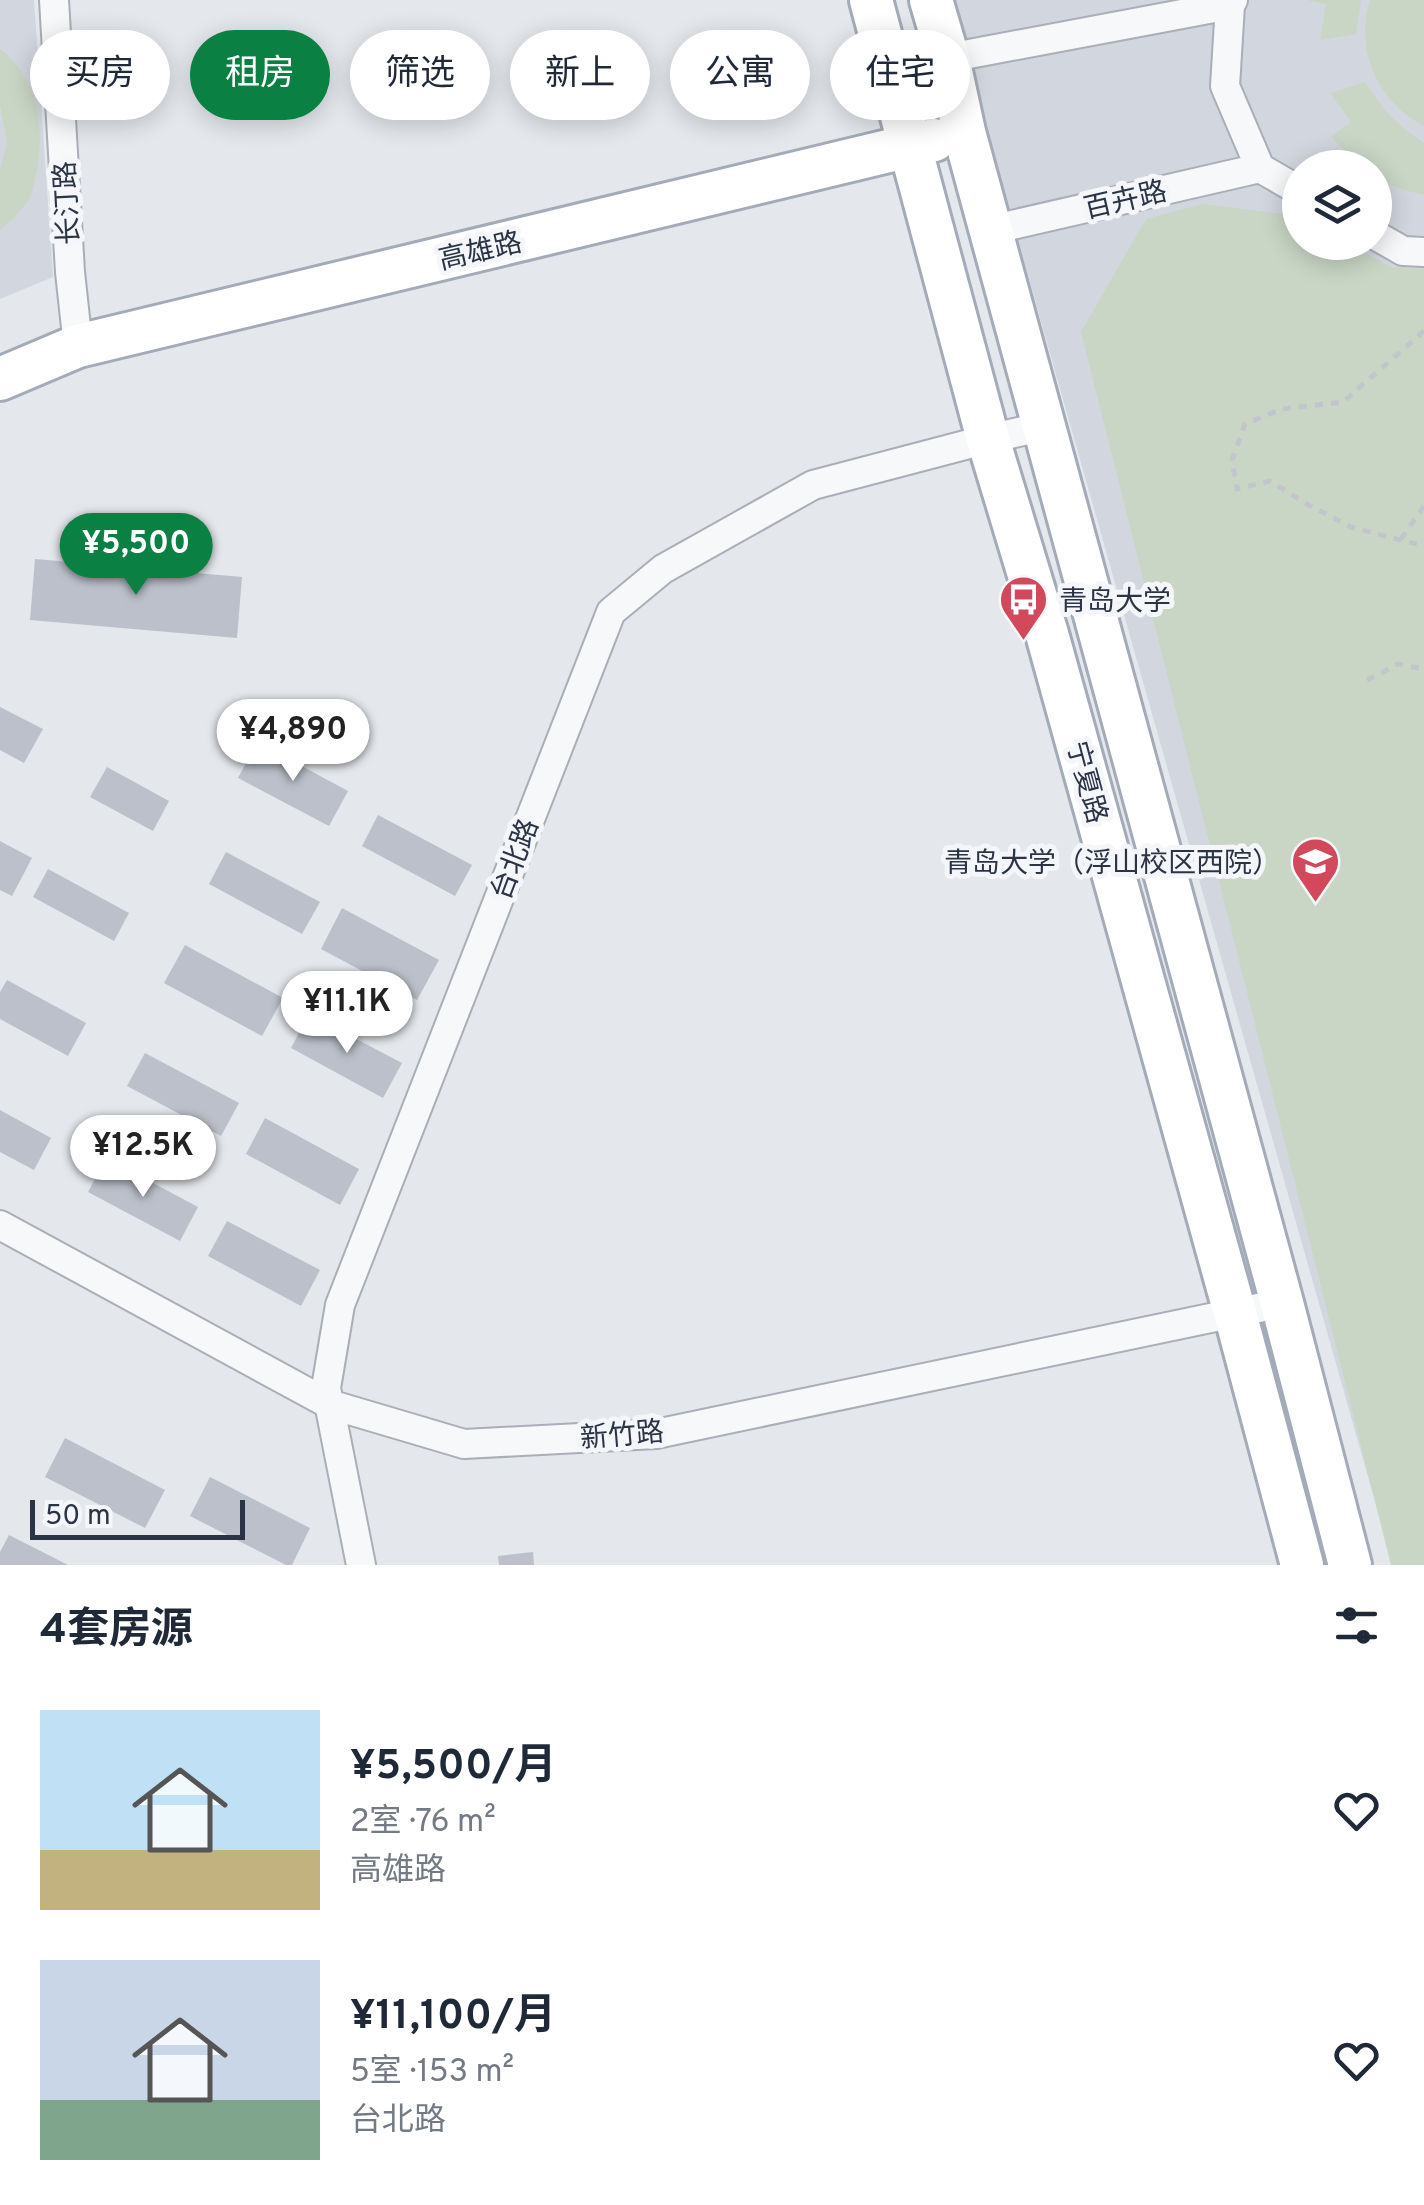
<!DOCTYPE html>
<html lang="zh">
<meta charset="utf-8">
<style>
body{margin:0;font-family:Overpass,"Noto Sans SC",sans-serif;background:#f6f6f7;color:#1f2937;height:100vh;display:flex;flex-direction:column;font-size:38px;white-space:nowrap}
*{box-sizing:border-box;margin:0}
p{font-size:32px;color:#747a83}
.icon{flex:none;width:55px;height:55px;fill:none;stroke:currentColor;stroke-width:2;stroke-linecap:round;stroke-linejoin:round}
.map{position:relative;height:1565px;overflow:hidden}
.panel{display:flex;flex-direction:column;background:#fff;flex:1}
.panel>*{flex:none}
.top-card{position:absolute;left:30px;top:30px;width:1365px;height:90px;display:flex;gap:20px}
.controls{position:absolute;left:1282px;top:150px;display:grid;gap:20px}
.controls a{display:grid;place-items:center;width:110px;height:110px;border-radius:50%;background:#fff;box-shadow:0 5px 25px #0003;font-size:50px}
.scale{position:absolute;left:30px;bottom:25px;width:215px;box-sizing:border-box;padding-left:10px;border:5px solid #2b3445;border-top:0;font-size:28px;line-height:35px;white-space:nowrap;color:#2b3445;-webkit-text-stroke:8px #f4f6f9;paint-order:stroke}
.price{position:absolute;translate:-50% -85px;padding:0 22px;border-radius:35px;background:#fff;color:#222;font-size:32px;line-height:65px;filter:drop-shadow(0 2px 5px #0008)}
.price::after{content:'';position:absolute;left:50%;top:60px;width:30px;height:22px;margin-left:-15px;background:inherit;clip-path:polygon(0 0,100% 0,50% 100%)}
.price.current{background:#0b8043;color:#fff}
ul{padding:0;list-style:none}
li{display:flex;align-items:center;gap:30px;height:250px;padding:0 40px}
li span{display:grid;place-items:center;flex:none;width:280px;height:200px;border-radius:0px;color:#555}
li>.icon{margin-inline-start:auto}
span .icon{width:120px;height:120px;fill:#fffc;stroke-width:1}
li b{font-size:42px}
h2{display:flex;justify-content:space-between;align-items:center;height:120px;padding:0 40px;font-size:42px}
.pill{padding:0 35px;border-radius:45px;background:#fff;box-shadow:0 5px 25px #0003;font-size:35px;line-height:90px}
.pill.current{background:#0b8043;color:#fff}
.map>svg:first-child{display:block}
.built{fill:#d2d6de;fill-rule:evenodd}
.green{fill:#c9d6c5}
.building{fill:#bbc0ca}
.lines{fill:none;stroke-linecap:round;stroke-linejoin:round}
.minor-casing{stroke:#a9aeb7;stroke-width:32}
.primary-casing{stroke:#a3abb8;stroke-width:48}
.path{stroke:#c2c5cb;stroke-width:5;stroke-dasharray:8 8;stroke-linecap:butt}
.minor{stroke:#f7f8fa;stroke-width:28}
.primary{stroke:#fff;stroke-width:42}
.labels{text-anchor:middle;stroke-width:10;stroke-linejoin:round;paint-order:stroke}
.street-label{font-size:28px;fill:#2b3445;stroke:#f4f6f9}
.poi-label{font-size:28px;fill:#2b3445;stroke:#f4f6f9;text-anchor:start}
</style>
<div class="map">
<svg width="1424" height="1565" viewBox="0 0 1424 1565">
<rect width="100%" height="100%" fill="#e4e7ec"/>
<path class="built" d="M 0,0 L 34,0 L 53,277 L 0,299 Z
M 950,0 L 1424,0 L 1424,1565 L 1393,1565 ZM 1300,168 L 1375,168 L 1375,242 L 1300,242 Z"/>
<path class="green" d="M 1307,0 L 1361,0 L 1356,34 L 1320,40 L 1326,4 Z
M 1370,0 L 1424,0 L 1424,126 C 1378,102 1354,50 1370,0 Z
M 0,49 C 40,79 46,133 35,179 C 34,184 33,190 31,195 C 25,208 10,221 0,231 L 0,171 L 7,142 L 0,105 Z
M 1365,82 C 1381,108 1398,126 1424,143 L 1424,195 C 1407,191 1390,186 1375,177 L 1375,168 L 1361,167 L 1331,137 L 1351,122 L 1330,93 Z
M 1203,204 L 1290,215 L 1300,220 L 1300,242 L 1345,243 L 1392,267 L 1424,269 L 1424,1565 L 1391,1565 L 1081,332 L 1146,219 Z"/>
<path class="building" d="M 35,559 L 242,577 L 237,638 L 30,620 Z
M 0,707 L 43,729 L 24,763 L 0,750 Z
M 257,742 L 348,791 L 329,826 L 238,778 Z
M 107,767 L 169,801 L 153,831 L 90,797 Z
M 378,815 L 472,865 L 455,896 L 362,846 Z
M 0,841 L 32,858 L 12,896 L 0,890 Z
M 226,852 L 320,902 L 302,934 L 209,884 Z
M 48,869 L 129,913 L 114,941 L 33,897 Z
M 342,908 L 439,960 L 417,1000 L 321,949 Z
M 185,945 L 283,998 L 262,1036 L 164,983 Z
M 7,980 L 86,1023 L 68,1056 L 0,1019 L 0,992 Z
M 309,1014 L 402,1063 L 383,1098 L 291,1048 Z
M 145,1053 L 239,1103 L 221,1136 L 127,1086 Z
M 0,1110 L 51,1138 L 34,1170 L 0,1152 Z
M 265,1118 L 359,1169 L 340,1205 L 246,1154 Z
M 106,1158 L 198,1207 L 180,1241 L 88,1192 Z
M 227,1221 L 320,1270 L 301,1306 L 208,1256 Z
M 65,1438 L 165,1490 L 145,1528 L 45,1477 Z
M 210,1477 L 310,1528 L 292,1565 L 286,1565 L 190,1516 Z
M 9,1535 L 68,1565 L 0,1565 L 0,1552 Z
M 533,1552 L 534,1565 L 499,1565 L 498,1556 Z"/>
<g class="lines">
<defs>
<path id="minor" d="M 54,0 L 70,272 L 78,346
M 1230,5 L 1225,86 L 1260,168
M 948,58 L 1230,5 L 1233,0
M 990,230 L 1260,168 L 1300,191
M 1375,235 L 1403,251 L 1424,252
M 0,1225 L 329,1404 L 464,1444 L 656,1434 L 1282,1303
M 361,1565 L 326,1388 L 340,1305 L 611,612 L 663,569 L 813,485 L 988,439 L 1045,426"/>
<path id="primary" d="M 871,0 L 988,439 L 1047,634 L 1235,1313 L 1302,1565
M 931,0 L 948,58 L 964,132 L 1282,1303 L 1350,1565
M 0,379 L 78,346 L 934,140"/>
</defs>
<use href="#minor" class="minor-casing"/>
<use href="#primary" class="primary-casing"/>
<path class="path" d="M 1424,331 L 1343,402 L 1282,409 L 1245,424 L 1232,460 L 1237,489 L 1270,481 L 1307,504 L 1351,527 L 1424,546
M 1401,539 L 1424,506
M 1367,680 L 1398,664 L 1424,669"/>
<use href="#minor" class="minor"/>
<use href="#primary" class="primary"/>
</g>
<defs>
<symbol id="bus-pin" viewBox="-11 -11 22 30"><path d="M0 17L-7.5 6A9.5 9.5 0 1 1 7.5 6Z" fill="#d1495b" stroke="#f4f6f9"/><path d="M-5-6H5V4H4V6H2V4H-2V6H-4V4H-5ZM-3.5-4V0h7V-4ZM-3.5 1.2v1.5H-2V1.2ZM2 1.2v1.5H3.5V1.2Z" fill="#fff"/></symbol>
<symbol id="university-pin" viewBox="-11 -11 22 30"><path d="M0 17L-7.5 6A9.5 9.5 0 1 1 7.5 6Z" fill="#d1495b" stroke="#f4f6f9"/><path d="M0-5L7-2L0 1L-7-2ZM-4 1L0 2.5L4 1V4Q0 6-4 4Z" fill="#fff"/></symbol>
</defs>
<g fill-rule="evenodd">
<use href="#bus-pin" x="996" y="572" width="55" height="75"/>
<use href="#university-pin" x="1288" y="834" width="55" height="75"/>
</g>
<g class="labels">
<g class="street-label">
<text transform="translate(1125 199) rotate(-13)" y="10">百卉路</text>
<text transform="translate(66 203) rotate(-93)" y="10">长汀路</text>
<text transform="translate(480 250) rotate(-13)" y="10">高雄路</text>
<text transform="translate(1088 782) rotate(75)" y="10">宁夏路</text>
<text transform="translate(514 859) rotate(-69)" y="10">台北路</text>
<text transform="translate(622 1434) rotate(-5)" y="10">新竹路</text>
</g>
<g class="poi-label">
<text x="1059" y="610">青岛大学</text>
<text x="1280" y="872" text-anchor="end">青岛大学（浮山校区西院）</text>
</g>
</g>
</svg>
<div class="controls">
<a><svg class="icon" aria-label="layers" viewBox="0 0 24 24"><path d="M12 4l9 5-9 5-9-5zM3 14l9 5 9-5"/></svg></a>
</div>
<div class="scale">50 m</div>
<b class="price current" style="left:136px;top:598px">¥5,500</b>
<b class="price" style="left:293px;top:784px">¥4,890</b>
<b class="price" style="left:347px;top:1056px">¥11.1K</b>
<b class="price" style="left:143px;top:1200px">¥12.5K</b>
<div class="top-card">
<a class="pill">买房</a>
<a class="pill current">租房</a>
<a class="pill">筛选</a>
<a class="pill">新上</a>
<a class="pill">公寓</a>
<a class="pill">住宅</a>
</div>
</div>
<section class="panel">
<h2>4套房源<svg class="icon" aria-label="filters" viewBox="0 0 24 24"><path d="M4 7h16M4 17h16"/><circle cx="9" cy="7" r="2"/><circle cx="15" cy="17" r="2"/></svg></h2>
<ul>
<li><span style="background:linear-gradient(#bfe0f5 70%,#c2b280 0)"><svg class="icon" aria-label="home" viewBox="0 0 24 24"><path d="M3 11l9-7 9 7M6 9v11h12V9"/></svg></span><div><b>¥5,500/月</b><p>2室 · 76 m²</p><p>高雄路</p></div><svg class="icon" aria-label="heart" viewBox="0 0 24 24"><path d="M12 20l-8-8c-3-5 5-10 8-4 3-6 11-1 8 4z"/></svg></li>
<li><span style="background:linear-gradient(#c9d6e8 70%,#7fa58c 0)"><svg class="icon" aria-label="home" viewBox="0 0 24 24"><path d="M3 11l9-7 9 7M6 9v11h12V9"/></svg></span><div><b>¥11,100/月</b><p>5室 · 153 m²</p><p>台北路</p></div><svg class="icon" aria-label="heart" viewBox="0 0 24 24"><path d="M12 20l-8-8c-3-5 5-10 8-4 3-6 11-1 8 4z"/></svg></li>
</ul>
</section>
